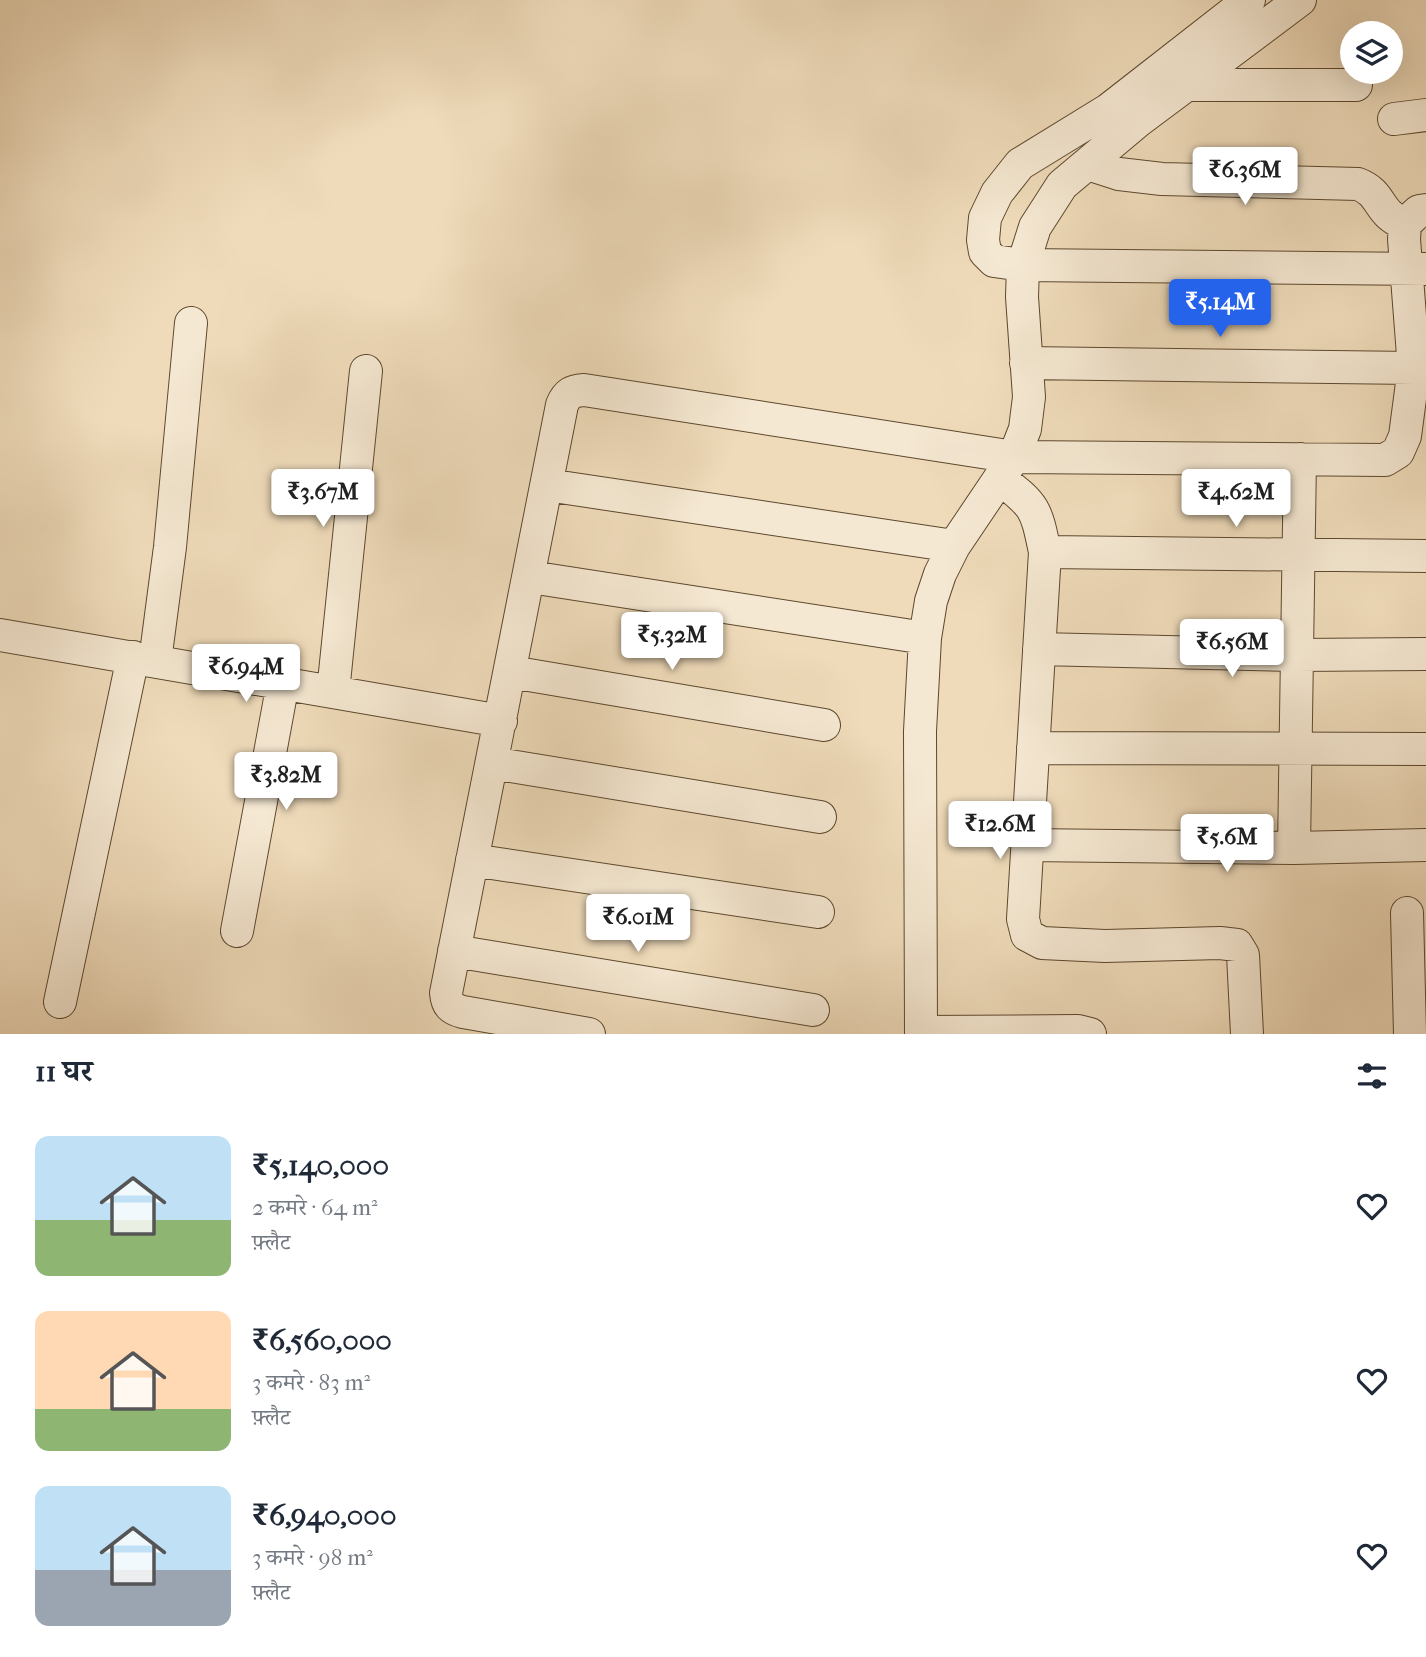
<!DOCTYPE html>
<html lang="hi">
<meta charset="utf-8">
<style>
body{margin:0;font-family:"IM FELL French Canon","Noto Serif Devanagari",serif;background:#f6f6f7;color:#1f2937;height:100vh;display:flex;flex-direction:column;font-size:26px;white-space:nowrap}
*{box-sizing:border-box;margin:0}
p{font-size:23px;color:#747a83}
.icon{flex:none;width:38px;height:38px;fill:none;stroke:currentColor;stroke-width:2;stroke-linecap:round;stroke-linejoin:round}
.map{position:relative;height:1034px;overflow:hidden}
.sheet{display:flex;flex-direction:column;background:#fff;flex:1}
.sheet>*{flex:none}
.fabs{position:absolute;left:1340px;top:21px;display:grid;gap:14px}
.fabs a{display:grid;place-items:center;width:63px;height:63px;border-radius:50%;background:#fff;box-shadow:0 7px 28px #0002;font-size:35px}
.price{position:absolute;translate:-50% -60px;padding:0 16px;border-radius:7px;background:#fff;color:#222;font-size:23px;line-height:46px;filter:drop-shadow(0 2px 4px #0008)}
.price::after{content:'';position:absolute;left:50%;top:42px;width:21px;height:16px;margin-left:-10px;background:inherit;clip-path:polygon(0 0,100% 0,50% 100%)}
.price.selected{background:#2563eb;color:#fff}
ul{padding:0;list-style:none}
li{display:flex;align-items:center;gap:21px;height:175px;padding:0 35px}
li span{display:grid;place-items:center;flex:none;width:196px;height:140px;border-radius:14px;color:#555}
li>.icon{margin-inline-start:auto}
span .icon{width:84px;height:84px;fill:#fffc;stroke-width:1}
li b{font-size:30px}
h2{display:flex;justify-content:space-between;align-items:center;height:84px;padding:0 35px;font-size:30px}
.map>svg:first-child{display:block}
.lines{fill:none;stroke-linecap:round;stroke-linejoin:round}
.street-casing{stroke:#5d482e;stroke-width:34}
.street{stroke:#f5e8d2;stroke-width:32}
</style>
<div class="map">
<svg width="1426" height="1034" viewBox="0 0 1426 1034">
<rect width="100%" height="100%" fill="#efdbba"/>
<filter id="stains"><feTurbulence type="fractalNoise" baseFrequency=".00286" numOctaves="4"/><feColorMatrix values="0 0 0 0 .2 0 0 0 0 .09 0 0 0 0 .02 0 0 0 .5 -.17"/></filter>
<radialGradient id="worn" r=".72"><stop offset=".6" stop-color="#630" stop-opacity="0"/><stop offset="1" stop-color="#630" stop-opacity=".3"/></radialGradient>
<g class="lines">
<defs>
<path id="street" d="M 1249,0 L 1108,110 L 1020,164 L 997,193 L 985,218 L 983,240 L 985,252 L 994,261 L 1023,265 L 1426,269
M 1186,85 L 1356,85
M 1394,119 L 1426,115
M 1088,164 L 1119,174 L 1162,179 L 1358,184 C 1384,194 1376,213 1405,224
M 1026,363 L 1414,368
M 1000,479 C 1036,506 1036,509 1045,552 L 1023,919 L 1027,935 L 1042,943 L 1105,946 L 1220,943 L 1237,945 L 1243,955 L 1247,1034
M 547,485 L 954,546
M 1045,552 L 1426,556
M 530,577 L 925,638
M 0,635 L 501,721
M 1039,649 L 1297,655 L 1426,654
M 155,661 L 170,547 L 191,323
M 511,672 L 824,725
M 333,692 L 366,371
M 1033,748 L 1426,749
M 492,763 L 820,817
M 1027,845 L 1294,848 L 1426,845
M 1294,848 L 1300,459
M 472,860 L 818,912
M 1407,913 L 1410,1034
M 237,931 L 283,683
M 454,951 L 813,1010
M 60,1002 L 133,657
M 921,1032 L 1078,1031 L 1090,1034
M 589,1034 L 463,1012 C 451,1009 447,1005 446,993 L 562,405 C 567,393 572,391 584,390 L 1014,457 L 1385,460 L 1398,452 L 1405,436 L 1414,368 L 1404,239 L 1405,224 L 1419,211 L 1426,210
M 921,1034 L 920,731 L 925,638 L 931,601 L 940,574 L 954,546 L 1014,457 L 1025,429 L 1029,397 L 1022,297 L 1023,265 L 1035,227 L 1062,185 L 1137,122 L 1300,0"/>
</defs>
<use href="#street" class="street-casing"/>
<use href="#street" class="street"/>
</g>
<rect width="100%" height="100%" filter="url(#stains)"/>
<rect width="100%" height="100%" fill="url(#worn)"/>
</svg>
<div class="fabs">
<a><svg class="icon" aria-label="layers" viewBox="0 0 24 24"><path d="M12 4l9 5-9 5-9-5zM3 14l9 5 9-5"/></svg></a>
</div>
<b class="price" style="left:1245px;top:207px">₹6.36M</b>
<b class="price selected" style="left:1220px;top:339px">₹5.14M</b>
<b class="price" style="left:323px;top:529px">₹3.67M</b>
<b class="price" style="left:1236px;top:529px">₹4.62M</b>
<b class="price" style="left:672px;top:672px">₹5.32M</b>
<b class="price" style="left:1232px;top:679px">₹6.56M</b>
<b class="price" style="left:246px;top:704px">₹6.94M</b>
<b class="price" style="left:286px;top:812px">₹3.82M</b>
<b class="price" style="left:1000px;top:861px">₹12.6M</b>
<b class="price" style="left:1227px;top:874px">₹5.6M</b>
<b class="price" style="left:638px;top:954px">₹6.01M</b>
</div>
<section class="sheet">
<h2>11 घर<svg class="icon" aria-label="filters" viewBox="0 0 24 24"><path d="M4 7h16M4 17h16"/><circle cx="9" cy="7" r="2"/><circle cx="15" cy="17" r="2"/></svg></h2>
<ul>
<li><span style="background:linear-gradient(#bfe0f5 60%,#8fb573 0)"><svg class="icon" aria-label="home" viewBox="0 0 24 24"><path d="M3 11l9-7 9 7M6 9v11h12V9"/></svg></span><div><b>₹5,140,000</b><p>2 कमरे · 64 m²</p><p>फ़्लैट</p></div><svg class="icon" aria-label="heart" viewBox="0 0 24 24"><path d="M12 20l-8-8c-3-5 5-10 8-4 3-6 11-1 8 4z"/></svg></li>
<li><span style="background:linear-gradient(#ffd9b3 70%,#8fb573 0)"><svg class="icon" aria-label="home" viewBox="0 0 24 24"><path d="M3 11l9-7 9 7M6 9v11h12V9"/></svg></span><div><b>₹6,560,000</b><p>3 कमरे · 83 m²</p><p>फ़्लैट</p></div><svg class="icon" aria-label="heart" viewBox="0 0 24 24"><path d="M12 20l-8-8c-3-5 5-10 8-4 3-6 11-1 8 4z"/></svg></li>
<li><span style="background:linear-gradient(#bfe0f5 60%,#9aa5b1 0)"><svg class="icon" aria-label="home" viewBox="0 0 24 24"><path d="M3 11l9-7 9 7M6 9v11h12V9"/></svg></span><div><b>₹6,940,000</b><p>3 कमरे · 98 m²</p><p>फ़्लैट</p></div><svg class="icon" aria-label="heart" viewBox="0 0 24 24"><path d="M12 20l-8-8c-3-5 5-10 8-4 3-6 11-1 8 4z"/></svg></li>
</ul>
</section>
